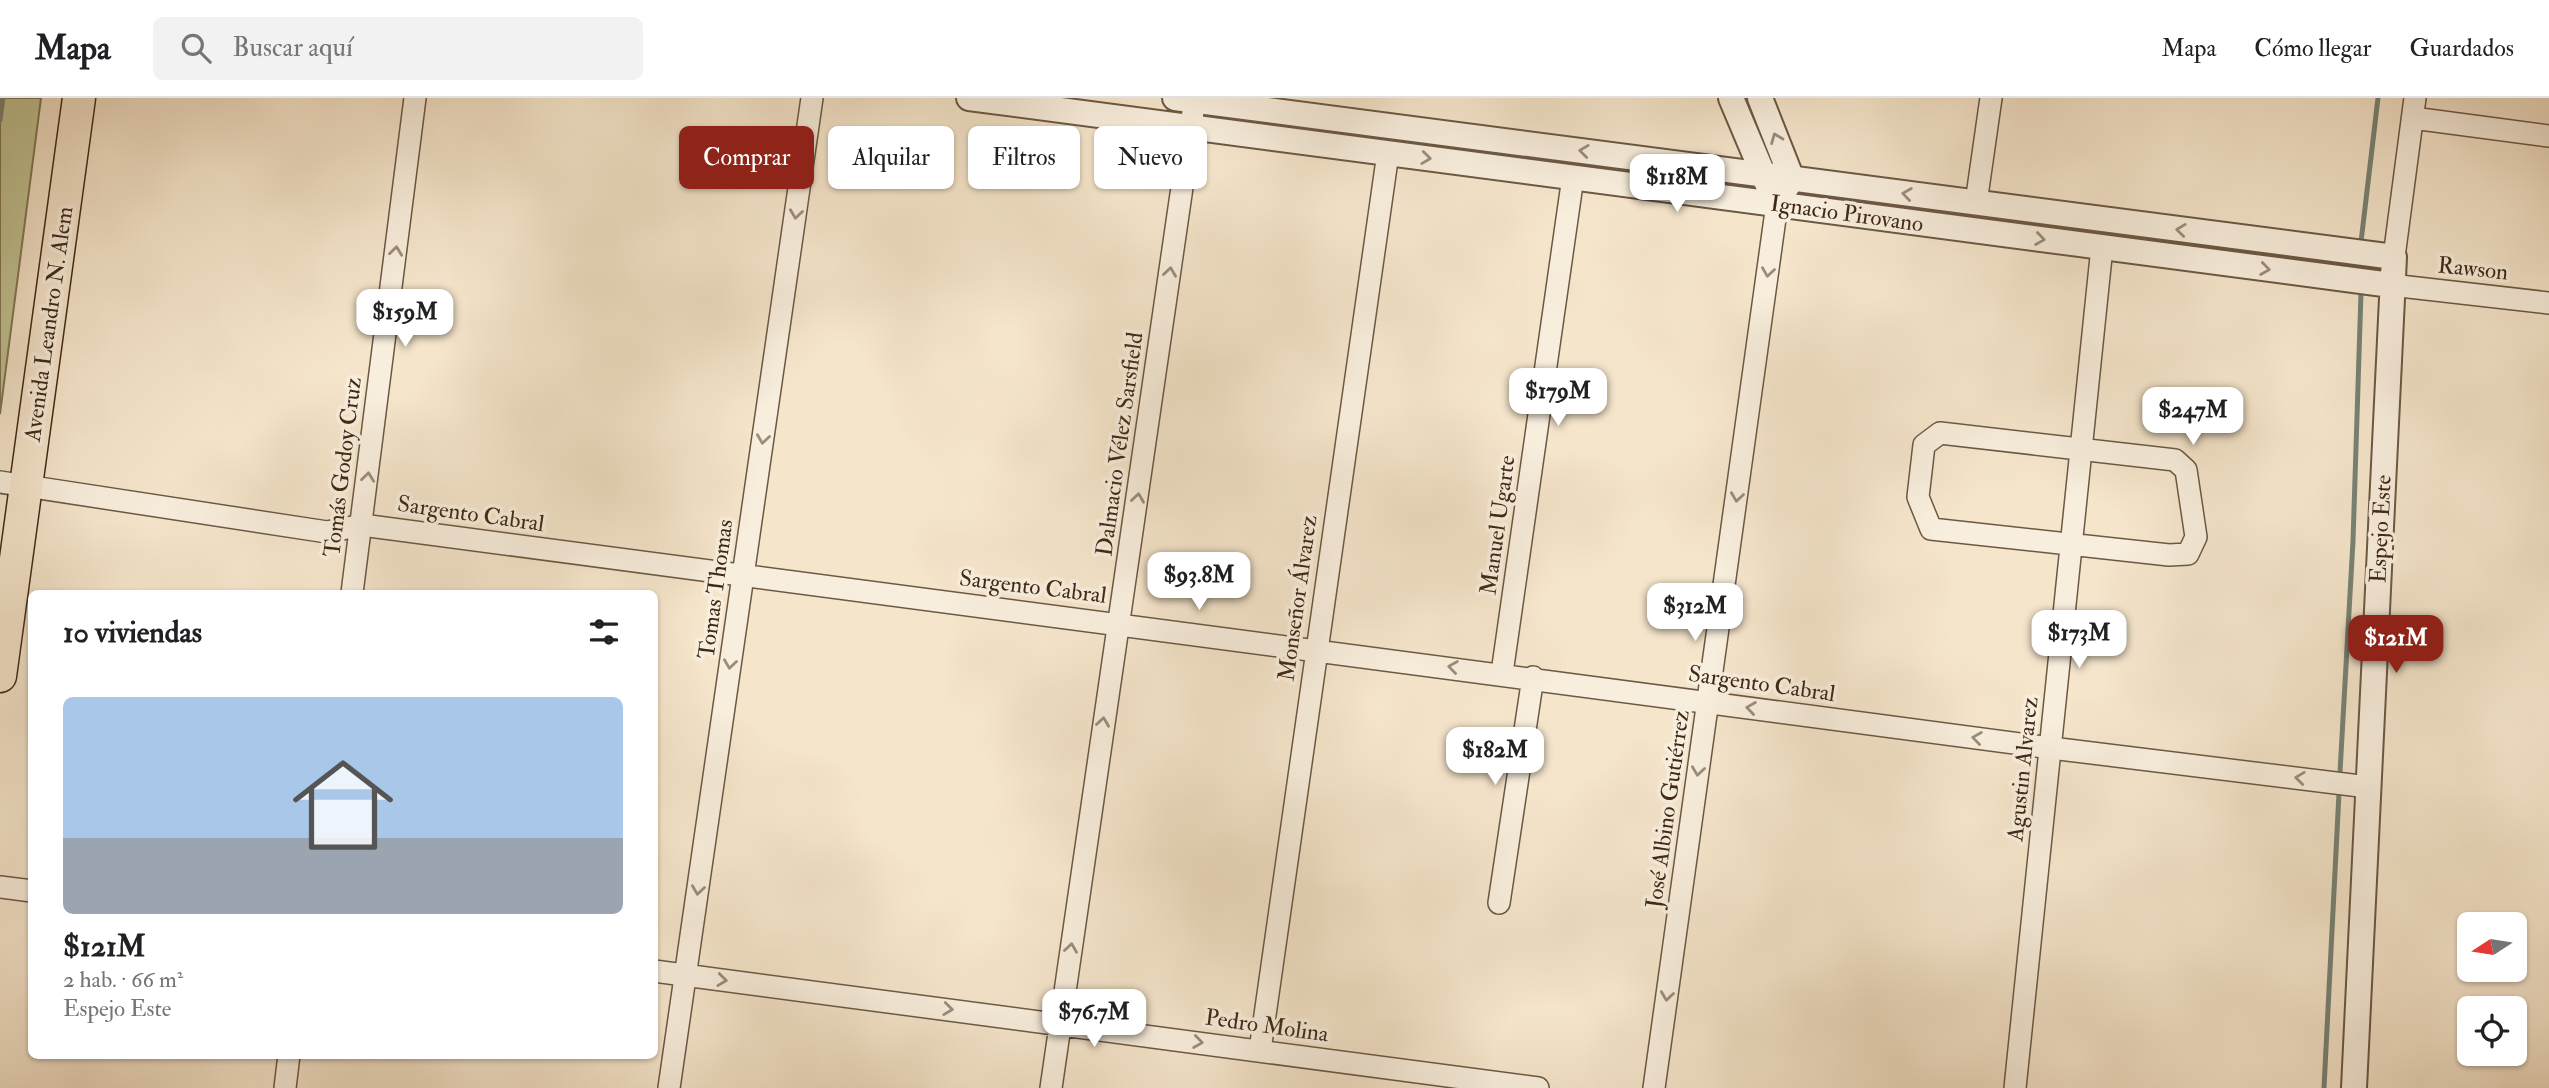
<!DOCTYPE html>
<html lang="es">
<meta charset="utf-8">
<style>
body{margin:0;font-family:"IM FELL Double Pica",serif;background:#f2f2f2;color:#202124;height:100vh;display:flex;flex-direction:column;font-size:26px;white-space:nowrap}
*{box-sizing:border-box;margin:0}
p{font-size:23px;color:#757577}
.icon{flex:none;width:38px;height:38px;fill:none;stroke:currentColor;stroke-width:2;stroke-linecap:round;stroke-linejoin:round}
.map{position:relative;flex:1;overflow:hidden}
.sheet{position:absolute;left:28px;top:492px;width:630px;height:469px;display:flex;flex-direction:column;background:#fff;border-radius:10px;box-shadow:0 2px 5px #0004}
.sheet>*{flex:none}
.top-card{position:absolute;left:679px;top:28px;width:665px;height:63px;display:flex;gap:14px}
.needle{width:46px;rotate:258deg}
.tools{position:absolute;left:2457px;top:814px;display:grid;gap:14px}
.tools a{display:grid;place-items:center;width:70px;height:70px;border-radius:10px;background:#fff;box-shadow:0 2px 5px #0004;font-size:35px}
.price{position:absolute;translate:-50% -60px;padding:0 16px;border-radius:14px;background:#fff;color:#222;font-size:23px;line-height:46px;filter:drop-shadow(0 2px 4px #0008)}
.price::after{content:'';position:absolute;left:50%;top:42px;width:21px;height:16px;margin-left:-10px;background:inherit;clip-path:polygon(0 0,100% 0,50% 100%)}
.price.on{background:#8f2418;color:#fff}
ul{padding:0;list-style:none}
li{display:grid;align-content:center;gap:14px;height:371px;padding:0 35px}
li span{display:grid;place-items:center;height:217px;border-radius:10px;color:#555}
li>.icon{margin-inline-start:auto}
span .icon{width:126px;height:126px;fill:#fffc;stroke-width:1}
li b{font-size:30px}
h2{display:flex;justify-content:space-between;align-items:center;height:84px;padding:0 35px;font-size:30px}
.tag{padding:0 24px;border-radius:10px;background:#fff;box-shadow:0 2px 5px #0004;font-size:24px;line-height:63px}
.tag.on{background:#8f2418;color:#fff}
header{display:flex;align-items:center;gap:42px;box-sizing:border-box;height:98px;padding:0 35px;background:#fff;border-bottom:2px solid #e0e0e0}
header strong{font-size:33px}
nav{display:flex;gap:38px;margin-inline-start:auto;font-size:24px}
.search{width:490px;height:63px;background:#f2f2f2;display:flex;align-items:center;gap:18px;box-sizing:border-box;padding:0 24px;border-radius:10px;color:#757577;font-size:26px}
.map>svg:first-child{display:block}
.green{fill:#c1c393;stroke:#807654;stroke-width:2}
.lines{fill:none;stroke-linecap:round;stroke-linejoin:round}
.stream{stroke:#778375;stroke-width:5}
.minor-casing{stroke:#6c5843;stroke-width:24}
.tertiary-casing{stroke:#6c5843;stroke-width:28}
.primary-casing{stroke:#3f2916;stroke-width:35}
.minor{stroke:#f8eedd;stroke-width:21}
.tertiary{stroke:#f8eedd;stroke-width:24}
.primary{stroke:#f5e5cb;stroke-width:32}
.oneway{stroke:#9c8c7a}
.labels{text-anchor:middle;stroke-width:7;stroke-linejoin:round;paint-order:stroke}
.street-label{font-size:23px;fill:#3f2916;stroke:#f8eedd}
</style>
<header>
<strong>Mapa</strong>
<div class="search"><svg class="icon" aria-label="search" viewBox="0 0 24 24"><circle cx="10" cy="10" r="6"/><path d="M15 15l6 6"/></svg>Buscar aquí</div>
<nav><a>Mapa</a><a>Cómo llegar</a><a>Guardados</a></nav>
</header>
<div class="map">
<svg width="2549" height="990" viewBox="0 0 2549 990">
<rect width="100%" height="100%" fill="#f5e5cb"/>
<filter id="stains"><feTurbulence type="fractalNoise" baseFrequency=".00286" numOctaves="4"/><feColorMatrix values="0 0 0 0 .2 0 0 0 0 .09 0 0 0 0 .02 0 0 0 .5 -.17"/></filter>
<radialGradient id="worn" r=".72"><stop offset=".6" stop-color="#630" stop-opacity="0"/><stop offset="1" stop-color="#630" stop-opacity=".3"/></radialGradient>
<path class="green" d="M 0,0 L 41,0 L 0,316 Z"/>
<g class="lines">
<path class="stream" d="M 0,22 L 3,0
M 2361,144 L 2378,0
M 2340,674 L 2353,443 L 2361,195
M 2324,990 L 2339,695"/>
<defs>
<path id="minor" d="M 2413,20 L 2549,38
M 1976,105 L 1991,0
M 2394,159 L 2415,0
M 2391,187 L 2549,205
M 1940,335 L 2175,362 L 2186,372 L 2196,439 L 2188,456 L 2169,457 L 1931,431 L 1918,399 L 1924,347 Z
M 0,384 L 327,434 L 362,427 L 2051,650 L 2368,689
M 352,495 L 415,0
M 1502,575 L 1573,79
M 0,789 L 32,793
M 1499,805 L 1533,579
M 654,873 L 1538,990
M 1260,952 L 1388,55
M 285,990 L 289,957
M 669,990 L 812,0
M 1051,990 L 1195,0
M 1654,990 L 1777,106
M 2015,990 L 2102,149"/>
<path id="tertiary" d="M 969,0 L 2391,187
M 1175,0 L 2394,159 L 2354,990
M 1731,0 L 1769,90
M 1760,0 L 1792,81 L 1786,90"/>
<path id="primary" d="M 0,578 L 79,0"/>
</defs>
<use href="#minor" class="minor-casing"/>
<use href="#tertiary" class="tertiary-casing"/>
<use href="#primary" class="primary-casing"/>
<use href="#minor" class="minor"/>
<use href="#tertiary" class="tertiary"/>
<use href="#primary" class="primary"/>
</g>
<defs><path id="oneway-chevron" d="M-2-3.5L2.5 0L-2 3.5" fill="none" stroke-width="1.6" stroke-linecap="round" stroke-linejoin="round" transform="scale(1.75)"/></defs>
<g class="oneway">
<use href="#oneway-chevron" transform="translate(1776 40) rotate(-112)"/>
<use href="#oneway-chevron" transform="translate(1584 53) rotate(-173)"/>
<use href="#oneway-chevron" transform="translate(1426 60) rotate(7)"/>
<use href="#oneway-chevron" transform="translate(1907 96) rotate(-172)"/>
<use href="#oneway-chevron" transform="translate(796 116) rotate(98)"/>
<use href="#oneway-chevron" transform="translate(2181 132) rotate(-173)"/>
<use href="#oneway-chevron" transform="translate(2040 141) rotate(8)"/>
<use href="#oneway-chevron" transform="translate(396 153) rotate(-83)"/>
<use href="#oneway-chevron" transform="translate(2265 171) rotate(8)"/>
<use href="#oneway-chevron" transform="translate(1170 174) rotate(-82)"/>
<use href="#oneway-chevron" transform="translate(1768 174) rotate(98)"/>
<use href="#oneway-chevron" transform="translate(763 341) rotate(98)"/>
<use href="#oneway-chevron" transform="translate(368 379) rotate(-83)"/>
<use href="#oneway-chevron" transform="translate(1737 399) rotate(98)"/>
<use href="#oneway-chevron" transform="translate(1138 400) rotate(-82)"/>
<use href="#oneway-chevron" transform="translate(730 566) rotate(98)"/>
<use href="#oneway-chevron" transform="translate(1453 569) rotate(-172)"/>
<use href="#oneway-chevron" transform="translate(1751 610) rotate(-172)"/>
<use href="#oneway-chevron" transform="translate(1103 624) rotate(-82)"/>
<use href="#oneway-chevron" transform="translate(1977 640) rotate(-172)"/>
<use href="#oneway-chevron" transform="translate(1698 673) rotate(98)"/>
<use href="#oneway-chevron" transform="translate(2300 680) rotate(-173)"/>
<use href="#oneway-chevron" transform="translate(698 792) rotate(98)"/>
<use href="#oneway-chevron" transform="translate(1071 850) rotate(-82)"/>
<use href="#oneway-chevron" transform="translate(722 882) rotate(7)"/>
<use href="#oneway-chevron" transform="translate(1667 898) rotate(98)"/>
<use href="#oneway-chevron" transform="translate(948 911) rotate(7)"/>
<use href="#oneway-chevron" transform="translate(1198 944) rotate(8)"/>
</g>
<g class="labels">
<g class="street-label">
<text transform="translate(1847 115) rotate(8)" y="8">Ignacio Pirovano</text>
<text transform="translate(2473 170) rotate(6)" y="8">Rawson</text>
<text transform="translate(48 226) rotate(-82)" y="8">Avenida Leandro N. Alem</text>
<text transform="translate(1119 346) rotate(-82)" y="8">Dalmacio Vélez Sarsfield</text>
<text transform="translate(342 369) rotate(-83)" y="8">Tomás Godoy Cruz</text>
<text transform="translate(471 415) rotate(8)" y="8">Sargento Cabral</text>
<text transform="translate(1497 427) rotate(-82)" y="8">Manuel Ugarte</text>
<text transform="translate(2380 431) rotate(-87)" y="8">Espejo Este</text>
<text transform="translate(1033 488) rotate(7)" y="8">Sargento Cabral</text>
<text transform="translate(715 491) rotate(-82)" y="8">Tomas Thomas</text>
<text transform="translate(1297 500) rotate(-82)" y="8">Monseñor Álvarez</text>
<text transform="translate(1762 585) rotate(8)" y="8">Sargento Cabral</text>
<text transform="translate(2022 671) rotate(-84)" y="8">Agustin Alvarez</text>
<text transform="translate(1667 711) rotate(-82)" y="8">José Albino Gutiérrez</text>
<text transform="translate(1267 927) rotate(8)" y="8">Pedro Molina</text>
</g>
</g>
<rect width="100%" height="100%" filter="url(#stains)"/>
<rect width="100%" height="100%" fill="url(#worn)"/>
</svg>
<div class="tools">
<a><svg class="needle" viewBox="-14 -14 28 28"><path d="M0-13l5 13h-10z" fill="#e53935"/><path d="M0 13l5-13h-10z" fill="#757577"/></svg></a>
<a><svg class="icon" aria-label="locate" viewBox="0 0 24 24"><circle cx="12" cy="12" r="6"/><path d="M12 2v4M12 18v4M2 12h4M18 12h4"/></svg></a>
</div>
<b class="price" style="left:1677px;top:116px">$118M</b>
<b class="price" style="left:405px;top:251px">$159M</b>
<b class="price" style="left:1558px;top:330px">$179M</b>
<b class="price" style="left:2193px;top:349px">$247M</b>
<b class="price" style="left:1199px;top:514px">$93.8M</b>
<b class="price" style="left:1695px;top:545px">$312M</b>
<b class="price" style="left:2079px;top:572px">$173M</b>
<b class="price on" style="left:2396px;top:577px">$121M</b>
<b class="price" style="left:1495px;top:689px">$182M</b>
<b class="price" style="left:1094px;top:951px">$76.7M</b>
<div class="top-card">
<a class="tag on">Comprar</a>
<a class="tag">Alquilar</a>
<a class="tag">Filtros</a>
<a class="tag">Nuevo</a>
</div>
<section class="sheet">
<h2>10 viviendas<svg class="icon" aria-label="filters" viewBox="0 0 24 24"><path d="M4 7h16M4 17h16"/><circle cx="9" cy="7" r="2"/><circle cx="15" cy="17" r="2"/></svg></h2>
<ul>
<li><span style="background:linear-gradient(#a9c7e8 65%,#9aa5b1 0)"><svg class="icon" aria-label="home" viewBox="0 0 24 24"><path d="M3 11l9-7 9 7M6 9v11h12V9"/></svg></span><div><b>$121M</b><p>2 hab. · 66 m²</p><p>Espejo Este</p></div></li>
</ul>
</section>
</div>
